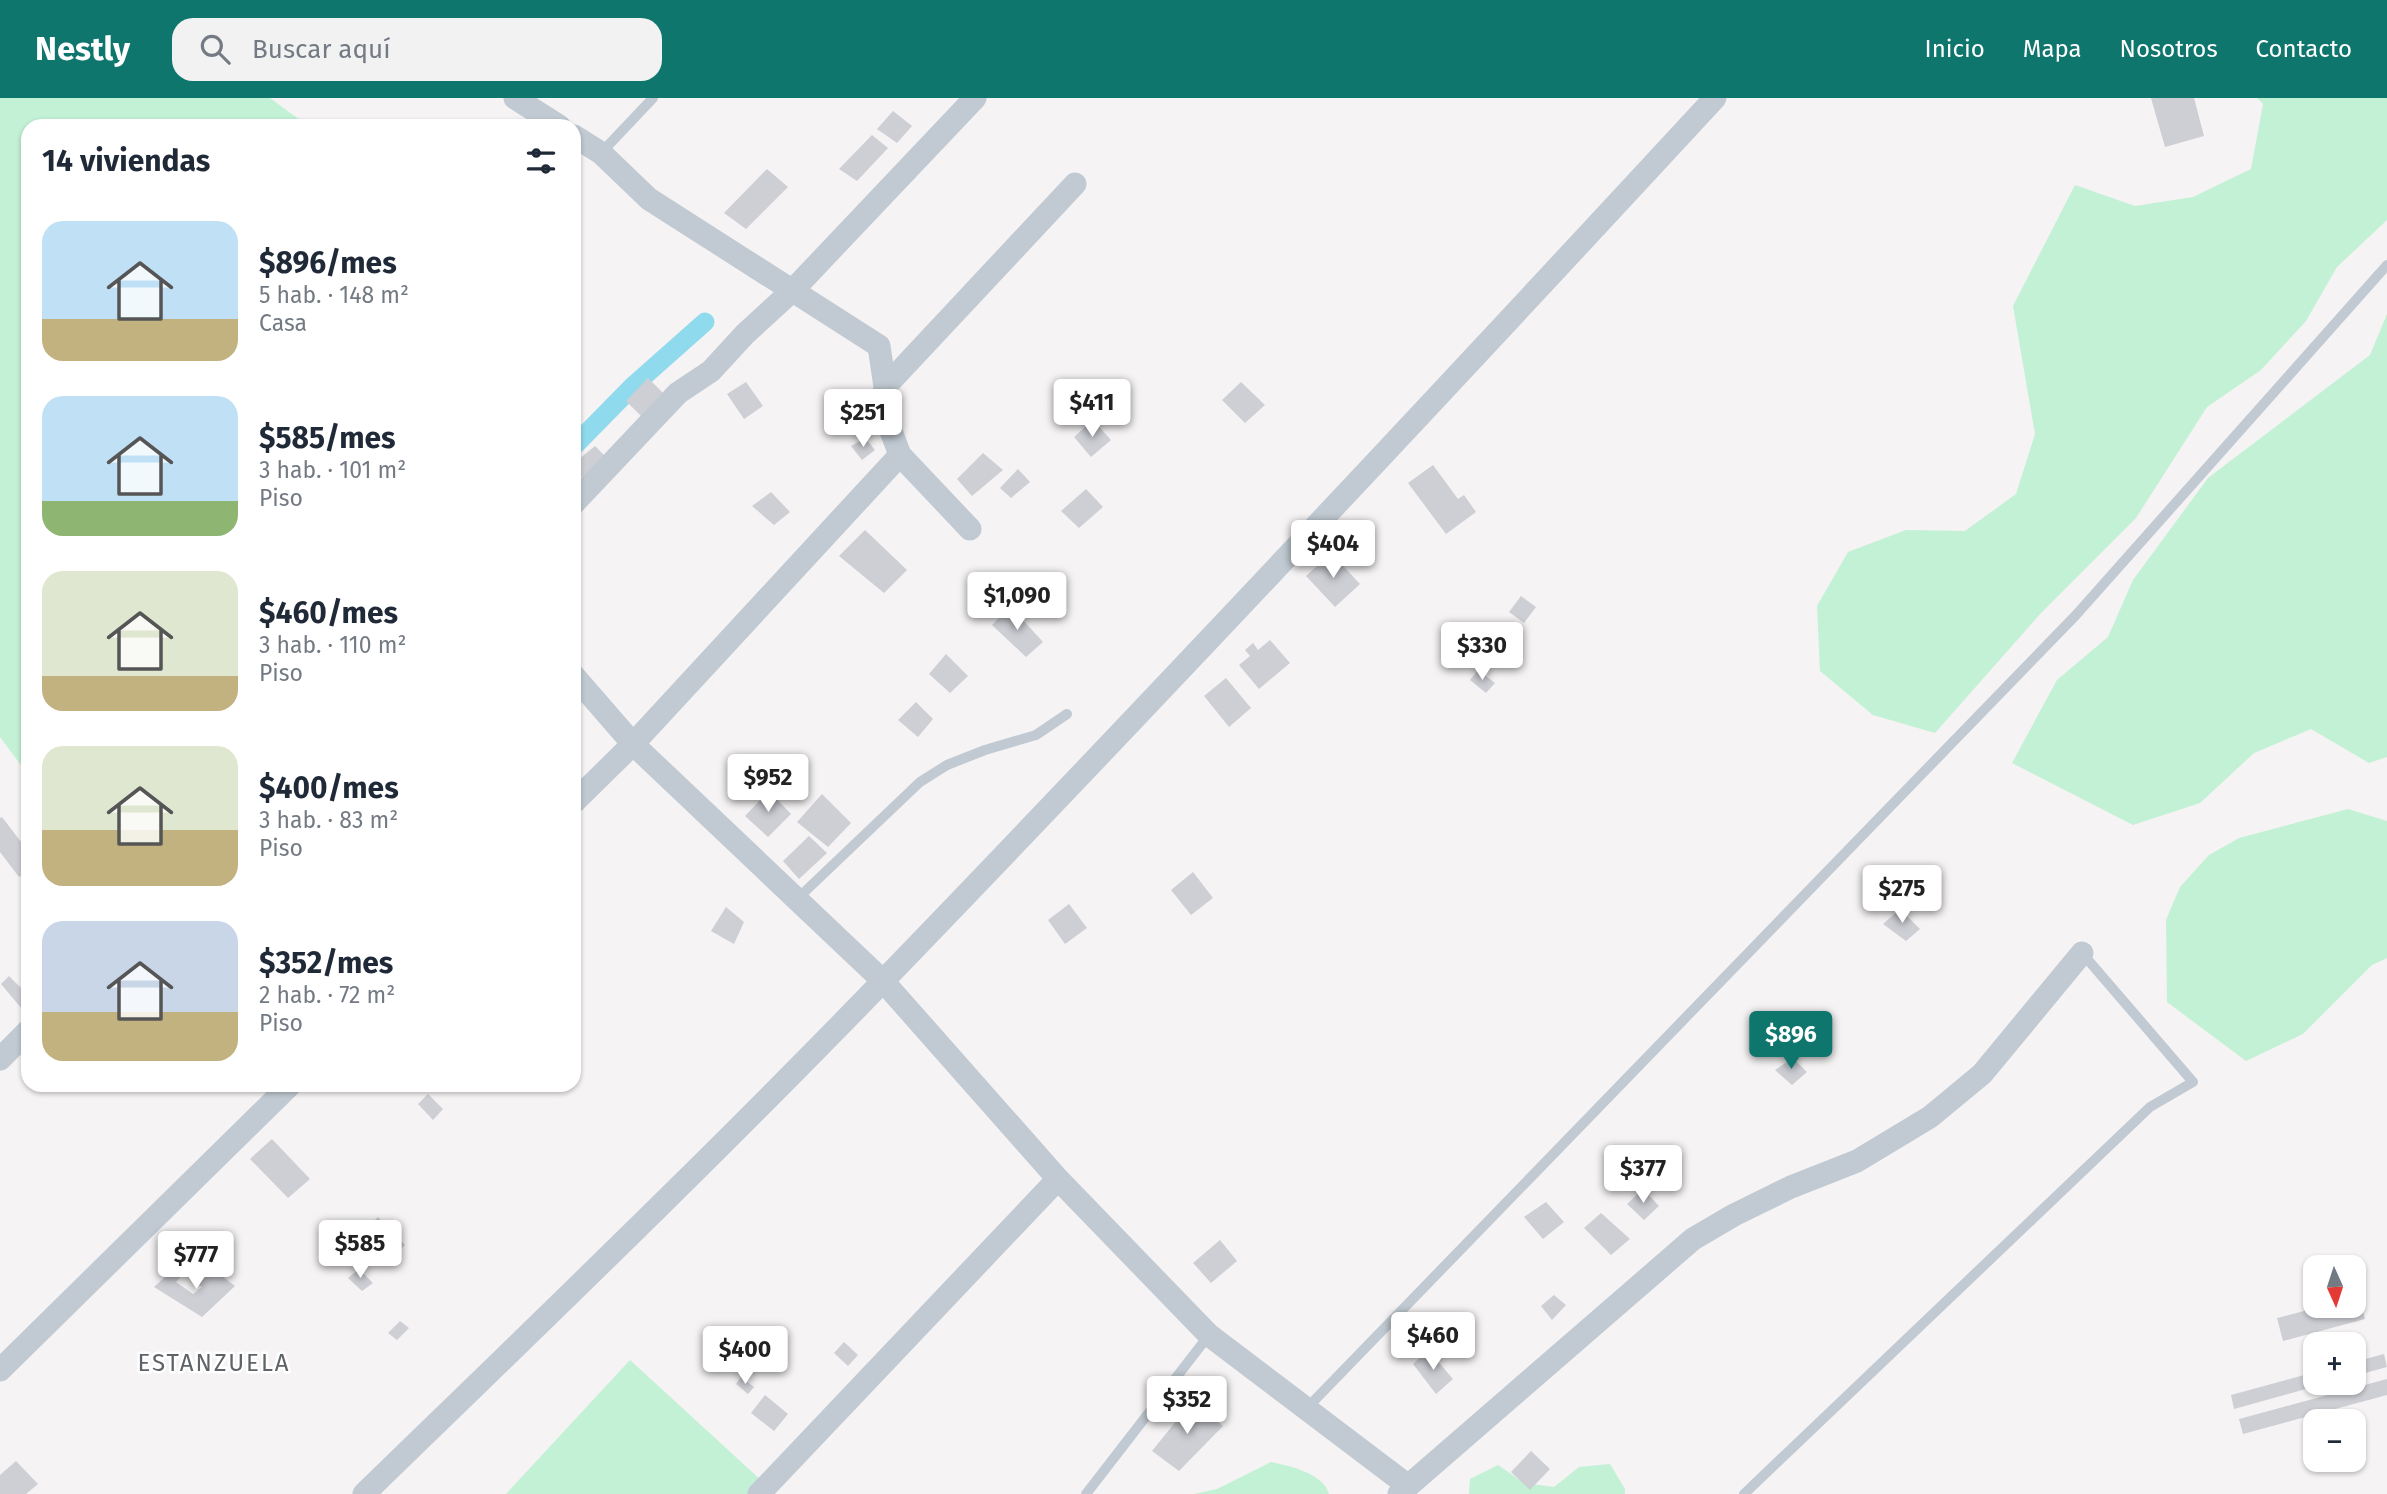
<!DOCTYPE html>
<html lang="es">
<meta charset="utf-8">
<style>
body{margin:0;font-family:"Fira Sans",sans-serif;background:#f2f2f3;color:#1f2937;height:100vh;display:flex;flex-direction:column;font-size:26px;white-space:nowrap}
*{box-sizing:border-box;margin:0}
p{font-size:23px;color:#747a83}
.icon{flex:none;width:38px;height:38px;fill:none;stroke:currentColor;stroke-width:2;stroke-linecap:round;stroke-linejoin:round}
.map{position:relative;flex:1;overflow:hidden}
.side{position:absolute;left:21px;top:21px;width:560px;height:973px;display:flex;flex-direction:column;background:#fff;border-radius:21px;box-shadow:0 2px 5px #0004}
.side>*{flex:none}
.needle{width:46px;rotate:177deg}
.tools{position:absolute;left:2303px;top:1157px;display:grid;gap:14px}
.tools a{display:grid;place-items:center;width:63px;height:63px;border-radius:14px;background:#fff;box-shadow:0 2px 5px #0004;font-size:35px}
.price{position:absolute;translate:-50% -60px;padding:0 16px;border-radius:7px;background:#fff;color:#222;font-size:23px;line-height:46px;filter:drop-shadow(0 2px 4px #0008)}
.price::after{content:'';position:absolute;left:50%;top:42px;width:21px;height:16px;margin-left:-10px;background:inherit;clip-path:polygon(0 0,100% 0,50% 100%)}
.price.selected{background:#0f766e;color:#fff}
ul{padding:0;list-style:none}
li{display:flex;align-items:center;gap:21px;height:175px;padding:0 21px}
li span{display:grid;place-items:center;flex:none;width:196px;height:140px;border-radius:21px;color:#555}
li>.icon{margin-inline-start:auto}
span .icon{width:84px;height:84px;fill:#fffc;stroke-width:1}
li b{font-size:30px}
h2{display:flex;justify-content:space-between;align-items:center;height:84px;padding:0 21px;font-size:30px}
header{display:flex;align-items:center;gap:42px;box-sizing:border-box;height:98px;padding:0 35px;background:#0f766e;color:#fff}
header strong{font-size:33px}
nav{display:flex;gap:38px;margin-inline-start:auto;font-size:24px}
.search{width:490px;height:63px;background:#f2f2f3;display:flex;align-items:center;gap:18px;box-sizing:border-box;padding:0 24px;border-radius:21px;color:#747a83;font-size:26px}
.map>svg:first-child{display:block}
.green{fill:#c3f1d5}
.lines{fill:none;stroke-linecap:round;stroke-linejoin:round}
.canal{stroke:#90daee;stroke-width:19}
.building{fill:#cdcfd5}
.service{stroke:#c1cad2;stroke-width:10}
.minor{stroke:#c1cad2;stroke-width:23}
.labels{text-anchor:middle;stroke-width:5;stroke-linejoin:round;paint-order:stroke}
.quarter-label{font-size:24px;letter-spacing:2px;fill:#5f6368;stroke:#fff}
</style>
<header>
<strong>Nestly</strong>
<div class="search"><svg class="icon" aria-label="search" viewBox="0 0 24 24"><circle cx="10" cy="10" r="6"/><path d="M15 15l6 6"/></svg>Buscar aquí</div>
<nav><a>Inicio</a><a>Mapa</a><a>Nosotros</a><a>Contacto</a></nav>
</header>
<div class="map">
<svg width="2387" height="1396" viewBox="0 0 2387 1396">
<rect width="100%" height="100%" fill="#f5f3f3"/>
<path class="green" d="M 0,0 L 270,0 L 308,28 L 28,28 L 28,668 L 23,670 L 0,639 Z
M 2257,0 L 2387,0 L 2387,122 L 2337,169 L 2306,223 L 2261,272 L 2207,309 L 2136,420 L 2041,515 L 1935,635 L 1873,617 L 1820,573 L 1817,508 L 1848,454 L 1906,432 L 1965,433 L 2016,396 L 2035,336 L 2013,208 L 2075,87 L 2135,108 L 2193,99 L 2251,71 L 2263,6 Z
M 2387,216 L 2387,659 L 2369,665 L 2311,631 L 2254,655 L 2200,705 L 2133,727 L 2012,665 L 2057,582 L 2108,539 L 2133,482 L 2208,380 L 2370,257 Z
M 2348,711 L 2387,723 L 2387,860 L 2372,867 L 2303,936 L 2246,963 L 2167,904 L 2166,822 L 2180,789 L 2209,757 L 2239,740 Z
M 630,1262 L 763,1384 L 752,1396 L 506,1396 Z
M 1271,1364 C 1290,1368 1323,1375 1329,1396 L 1194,1396 L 1217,1391 Z
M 1610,1366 L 1625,1391 L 1625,1396 L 1469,1396 L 1470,1381 L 1498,1367 L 1524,1385 L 1554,1389 L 1579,1369 Z"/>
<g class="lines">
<path class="canal" d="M 574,348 L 634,287 L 705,224"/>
</g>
<path class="building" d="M 2151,0 L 2194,0 L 2204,38 L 2165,49 Z
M 893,13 L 912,28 L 897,45 L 877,31 Z
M 872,37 L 888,50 L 857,83 L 839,71 Z
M 767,71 L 788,89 L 746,131 L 724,115 Z
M 648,280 L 664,296 L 641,318 L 626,303 Z
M 746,284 L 763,308 L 744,321 L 727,296 Z
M 1241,284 L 1265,307 L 1245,325 L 1222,302 Z
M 1093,322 L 1111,342 L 1091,359 L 1074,339 Z
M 865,340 L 875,352 L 862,362 L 851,348 Z
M 595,348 L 607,360 L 582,380 L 574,369 L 574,365 Z
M 983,355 L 1003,372 L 972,398 L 957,381 Z
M 1433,367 L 1458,401 L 1464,397 L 1476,414 L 1446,436 L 1408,385 Z
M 1018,371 L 1030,384 L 1011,400 L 1000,390 Z
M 1086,391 L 1103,409 L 1079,430 L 1061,413 Z
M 771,394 L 790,414 L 774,427 L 752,408 Z
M 865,432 L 907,472 L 884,495 L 839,458 Z
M 1331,455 L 1360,486 L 1335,509 L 1306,478 Z
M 1521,498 L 1536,509 L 1524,525 L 1509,514 Z
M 1010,508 L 1043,544 L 1026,559 L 992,527 Z
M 1270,542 L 1290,565 L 1259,591 L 1239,567 L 1250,558 L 1245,552 L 1253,545 L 1258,552 Z
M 946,556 L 968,578 L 950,595 L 929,576 Z
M 1478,572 L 1495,585 L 1486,595 L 1470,582 Z
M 1226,580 L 1251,610 L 1229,629 L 1204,598 Z
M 916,604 L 933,621 L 918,639 L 898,622 Z
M 769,693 L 791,716 L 768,739 L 745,718 Z
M 822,696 L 851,725 L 828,749 L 797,724 Z
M 2,719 L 28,753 L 28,773 L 19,779 L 0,754 L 0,720 Z
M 809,738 L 827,755 L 799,781 L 783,763 Z
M 1193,774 L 1213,800 L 1191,817 L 1171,792 Z
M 1069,806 L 1087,830 L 1065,846 L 1048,822 Z
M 726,809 L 744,824 L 734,846 L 711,833 Z
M 1900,811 L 1920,831 L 1906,843 L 1883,826 Z
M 9,878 L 28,897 L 28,906 L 22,911 L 1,886 Z
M 1793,960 L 1807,974 L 1792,987 L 1775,972 Z
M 428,996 L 443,1011 L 433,1022 L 418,1006 Z
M 272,1041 L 310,1081 L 288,1100 L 250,1061 Z
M 1643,1091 L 1659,1108 L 1644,1122 L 1627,1106 Z
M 1546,1104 L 1564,1124 L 1543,1141 L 1524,1119 Z
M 1601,1115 L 1630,1141 L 1611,1157 L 1584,1130 Z
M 378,1119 L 405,1147 L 388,1163 L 360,1137 Z
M 1220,1142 L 1237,1163 L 1211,1185 L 1193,1165 Z
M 179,1166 L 184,1175 L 176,1184 L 193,1196 L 202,1189 L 197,1187 L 214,1172 L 235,1188 L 202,1219 L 154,1189 Z
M 359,1171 L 373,1185 L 362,1193 L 348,1180 Z
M 1554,1197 L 1566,1207 L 1552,1222 L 1541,1208 Z
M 2359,1198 L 2365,1221 L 2283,1243 L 2277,1220 L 2323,1208 L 2354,1208 L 2354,1199 Z
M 400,1223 L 409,1230 L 397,1242 L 388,1235 Z
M 844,1244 L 858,1257 L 848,1268 L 834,1255 Z
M 1428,1252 L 1453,1281 L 1436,1296 L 1413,1266 Z
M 2384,1256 L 2387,1269 L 2354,1278 L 2354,1264 Z
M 2315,1274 L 2315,1284 L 2328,1285 L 2234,1311 L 2231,1297 Z
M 741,1279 L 754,1289 L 748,1296 L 736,1286 Z
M 2387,1281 L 2387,1297 L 2243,1336 L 2239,1321 Z
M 765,1297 L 788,1316 L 774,1333 L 751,1315 Z
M 1194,1301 L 1223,1328 L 1179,1373 L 1152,1353 Z
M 1531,1353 L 1550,1371 L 1530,1392 L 1511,1374 Z
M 16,1363 L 38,1386 L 26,1396 L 0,1396 L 0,1377 Z"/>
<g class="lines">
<path class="service" d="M 601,55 L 653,0
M 796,802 L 920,684 L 947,667 L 985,652 L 1036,637 L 1067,616
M 1306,1311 L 2076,517 L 2387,167
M 1086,1396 L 1209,1237
M 1744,1396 L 2150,1009 L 2193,984 L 2082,855"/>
<path class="minor" d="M 515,0 L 559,28
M 574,38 L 601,55 L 649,101 L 879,248 L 885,289
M 574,405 L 678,295 L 711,273 L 745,236 L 793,192 L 975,0
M 970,431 L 900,357 L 891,333 L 883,299 L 885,289 L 1075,86
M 574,578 L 633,646 L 883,883 L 1058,1081 L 1209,1237 L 1407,1387
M 574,704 L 633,646 L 900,357
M 0,961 L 28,933
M 0,1272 L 290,987
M 364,1396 C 539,1226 715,1057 885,881 C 1165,591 1441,296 1715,0
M 759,1396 L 1058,1081
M 1399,1396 L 1693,1141 L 1734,1117 L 1791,1089 L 1857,1063 L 1930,1019 L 1982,976 L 2082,855"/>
</g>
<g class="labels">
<g class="quarter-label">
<text x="214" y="1273">ESTANZUELA</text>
</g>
</g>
</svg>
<div class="tools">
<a><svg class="needle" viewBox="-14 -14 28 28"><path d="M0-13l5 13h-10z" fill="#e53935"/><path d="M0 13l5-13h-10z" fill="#747a83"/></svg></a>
<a>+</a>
<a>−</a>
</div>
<b class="price" style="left:1092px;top:341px">$411</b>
<b class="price" style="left:863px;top:351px">$251</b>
<b class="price" style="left:1333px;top:482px">$404</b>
<b class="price" style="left:1017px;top:534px">$1,090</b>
<b class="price" style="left:1482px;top:584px">$330</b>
<b class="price" style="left:768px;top:716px">$952</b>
<b class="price" style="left:1902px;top:827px">$275</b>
<b class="price selected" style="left:1791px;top:973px">$896</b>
<b class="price" style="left:1643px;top:1107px">$377</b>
<b class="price" style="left:360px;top:1182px">$585</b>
<b class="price" style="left:196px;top:1193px">$777</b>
<b class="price" style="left:1433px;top:1274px">$460</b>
<b class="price" style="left:745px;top:1288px">$400</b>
<b class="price" style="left:1187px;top:1338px">$352</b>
<section class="side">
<h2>14 viviendas<svg class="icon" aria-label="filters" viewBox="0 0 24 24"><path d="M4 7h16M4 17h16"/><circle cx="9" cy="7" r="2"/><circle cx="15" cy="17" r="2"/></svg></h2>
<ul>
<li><span style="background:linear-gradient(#bfe0f5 70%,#c2b280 0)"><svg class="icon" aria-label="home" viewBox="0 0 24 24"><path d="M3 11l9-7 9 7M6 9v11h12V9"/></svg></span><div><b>$896/mes</b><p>5 hab. · 148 m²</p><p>Casa</p></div></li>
<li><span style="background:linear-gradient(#bfe0f5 75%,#8fb573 0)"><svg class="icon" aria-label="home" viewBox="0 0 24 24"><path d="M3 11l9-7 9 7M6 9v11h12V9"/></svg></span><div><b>$585/mes</b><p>3 hab. · 101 m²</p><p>Piso</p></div></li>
<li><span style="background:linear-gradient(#dfe7d0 75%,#c2b280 0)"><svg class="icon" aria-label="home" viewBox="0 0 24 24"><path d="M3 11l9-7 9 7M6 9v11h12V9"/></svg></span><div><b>$460/mes</b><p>3 hab. · 110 m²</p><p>Piso</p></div></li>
<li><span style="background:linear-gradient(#dfe7d0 60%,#c2b280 0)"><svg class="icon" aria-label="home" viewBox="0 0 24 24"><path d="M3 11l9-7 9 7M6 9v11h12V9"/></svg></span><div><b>$400/mes</b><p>3 hab. · 83 m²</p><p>Piso</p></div></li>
<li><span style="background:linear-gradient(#c9d6e8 65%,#c2b280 0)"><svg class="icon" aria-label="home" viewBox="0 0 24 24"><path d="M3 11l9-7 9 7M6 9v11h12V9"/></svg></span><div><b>$352/mes</b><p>2 hab. · 72 m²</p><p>Piso</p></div></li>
</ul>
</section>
</div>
